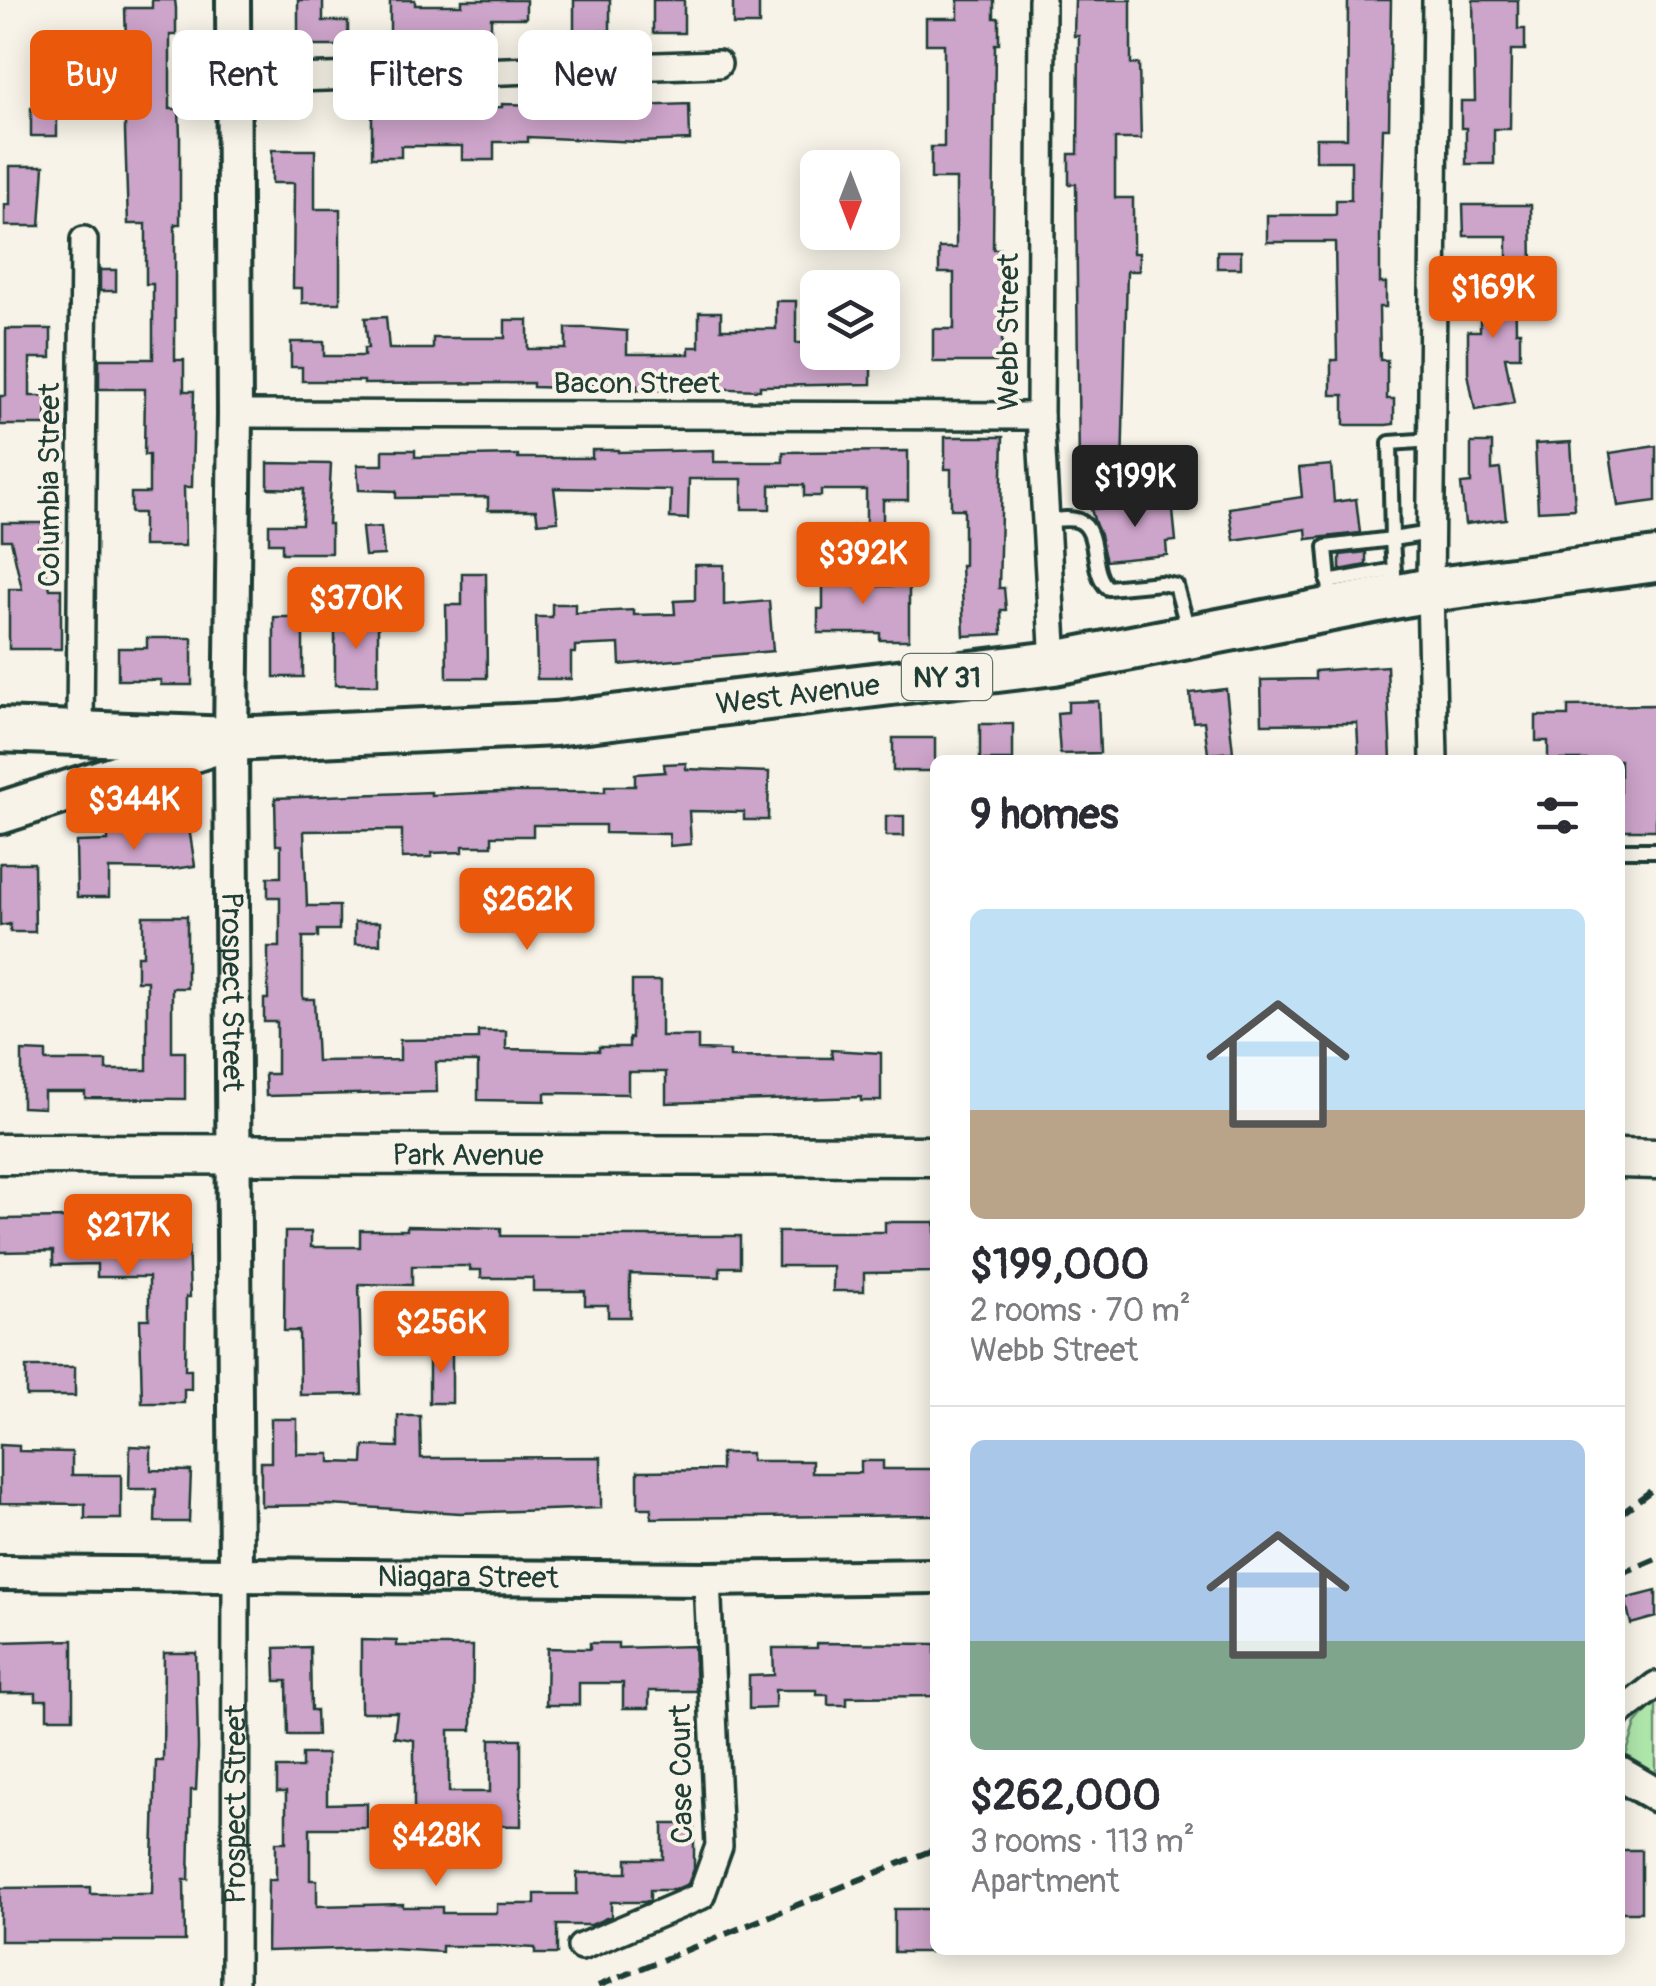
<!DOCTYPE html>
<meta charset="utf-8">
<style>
body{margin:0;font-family:Pangolin,sans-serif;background:#f7f7f7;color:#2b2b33;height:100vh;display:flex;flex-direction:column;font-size:38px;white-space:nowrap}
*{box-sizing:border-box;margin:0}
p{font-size:32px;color:#7c7c81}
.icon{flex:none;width:55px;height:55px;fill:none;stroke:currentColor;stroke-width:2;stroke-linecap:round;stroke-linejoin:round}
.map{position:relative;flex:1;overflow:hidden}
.details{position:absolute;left:930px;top:755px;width:695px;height:1200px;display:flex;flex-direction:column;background:#fff;border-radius:15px;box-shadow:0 5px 25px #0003}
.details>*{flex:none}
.banner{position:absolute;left:30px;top:30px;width:750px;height:90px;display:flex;gap:20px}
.needle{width:65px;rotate:180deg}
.tools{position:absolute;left:800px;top:150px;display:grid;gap:20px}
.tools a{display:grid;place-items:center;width:100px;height:100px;border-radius:15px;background:#fff;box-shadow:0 5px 25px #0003;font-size:50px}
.price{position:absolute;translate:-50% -85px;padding:0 22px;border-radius:10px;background:#ea580c;color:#fff;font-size:32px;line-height:65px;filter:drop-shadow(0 2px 5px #0008)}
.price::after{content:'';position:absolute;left:50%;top:60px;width:30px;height:22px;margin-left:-15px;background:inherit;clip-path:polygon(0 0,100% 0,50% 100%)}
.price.current{background:#222;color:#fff}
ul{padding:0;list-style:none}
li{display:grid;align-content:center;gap:20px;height:530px;padding:0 40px}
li+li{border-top:2px solid #e1e1e2}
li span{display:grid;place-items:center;height:310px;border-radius:15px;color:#555}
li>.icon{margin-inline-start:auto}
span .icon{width:180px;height:180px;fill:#fffc;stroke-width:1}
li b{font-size:42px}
h2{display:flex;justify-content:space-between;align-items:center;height:120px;padding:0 40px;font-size:42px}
.chip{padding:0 35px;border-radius:15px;background:#fff;box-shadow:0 5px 25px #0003;font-size:35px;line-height:90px}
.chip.current{background:#ea580c;color:#fff}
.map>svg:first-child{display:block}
.green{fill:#afe7ab;stroke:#679270;stroke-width:2.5}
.building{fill:#cda4ca;stroke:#1f3d34;stroke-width:2.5}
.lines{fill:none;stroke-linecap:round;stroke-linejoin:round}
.service-casing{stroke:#1f3d34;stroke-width:20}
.minor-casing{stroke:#1f3d34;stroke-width:32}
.tertiary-casing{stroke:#1f3d34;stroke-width:40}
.secondary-casing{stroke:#1f3d34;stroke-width:45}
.primary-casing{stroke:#1f3d34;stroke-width:48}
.trunk-casing{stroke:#1f3d34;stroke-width:50}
.service{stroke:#f7f3e8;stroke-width:12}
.minor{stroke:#f7f3e8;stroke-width:25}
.tertiary{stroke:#f7f3e8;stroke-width:32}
.secondary{stroke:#f7f3e8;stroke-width:38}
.primary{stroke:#f7f3e8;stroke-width:40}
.trunk{stroke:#f7f3e8;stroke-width:42}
.rail{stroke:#1f3d34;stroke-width:6;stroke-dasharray:15 8;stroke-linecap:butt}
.labels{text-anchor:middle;stroke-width:8;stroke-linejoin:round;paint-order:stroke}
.shield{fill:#f7f3e8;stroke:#60746a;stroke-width:2.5}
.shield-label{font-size:28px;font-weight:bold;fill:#1f3d34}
.street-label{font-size:30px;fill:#1f3d34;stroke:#f7f3e8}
</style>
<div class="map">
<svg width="1656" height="1986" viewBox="0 0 1656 1986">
<rect width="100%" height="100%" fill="#f7f3e8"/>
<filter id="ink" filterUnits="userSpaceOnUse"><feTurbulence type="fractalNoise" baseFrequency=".01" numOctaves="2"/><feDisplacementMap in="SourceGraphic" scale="20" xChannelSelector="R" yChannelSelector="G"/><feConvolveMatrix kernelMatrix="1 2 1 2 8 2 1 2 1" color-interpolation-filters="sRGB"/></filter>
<g filter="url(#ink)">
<path class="green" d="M 1656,1701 L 1656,1773 L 1626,1755 L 1636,1724 Z"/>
<path class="building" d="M 152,0 L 175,0 L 176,8 L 176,35 L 170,35 L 170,109 L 179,109 L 180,137 L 180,224 L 175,224 L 175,360 L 184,360 L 184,391 L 194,391 L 192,487 L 184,487 L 185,546 L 143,546 L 143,513 L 131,513 L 131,493 L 149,493 L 149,455 L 144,455 L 145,389 L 99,389 L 99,359 L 153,359 L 153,284 L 146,284 L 146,224 L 128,224 L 125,131 L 125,109 L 128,109 L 125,8 L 152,8 Z
M 298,0 L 323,0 L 323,21 L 348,21 L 348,46 L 298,46 Z
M 390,0 L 415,0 L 415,5 L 462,5 L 462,0 L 526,0 L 526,18 L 491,18 L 491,33 L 447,33 L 447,41 L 390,40 Z
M 574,0 L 610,0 L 610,31 L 574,31 Z
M 653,0 L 684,0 L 684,33 L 653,33 Z
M 733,0 L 759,0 L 759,25 L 733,25 Z
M 958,0 L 994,0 L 994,18 L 999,18 L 999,44 L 995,44 L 993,249 L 1002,249 L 1002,362 L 933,362 L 933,329 L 954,329 L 954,273 L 939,273 L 939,248 L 956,248 L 956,179 L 931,179 L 931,147 L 944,147 L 944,44 L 926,44 L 926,18 L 958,18 Z
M 1075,0 L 1131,0 L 1131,64 L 1139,64 L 1141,139 L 1115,139 L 1115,198 L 1133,198 L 1133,253 L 1139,253 L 1139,271 L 1127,271 L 1122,472 L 1079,472 L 1076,184 L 1069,184 L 1069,154 L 1078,154 L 1079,36 L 1074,36 Z
M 1348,0 L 1391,0 L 1389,128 L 1383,128 L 1380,235 L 1380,283 L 1386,283 L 1386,307 L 1379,307 L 1380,360 L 1387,360 L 1387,399 L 1394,399 L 1394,424 L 1386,425 L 1344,425 L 1344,395 L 1331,395 L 1331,360 L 1337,360 L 1335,242 L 1267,242 L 1267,215 L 1336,215 L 1336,200 L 1351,200 L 1351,161 L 1316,161 L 1316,138 L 1347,138 Z
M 1473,0 L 1518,0 L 1518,29 L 1525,29 L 1525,50 L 1511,50 L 1510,129 L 1494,129 L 1494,164 L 1466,164 L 1466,128 L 1461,128 L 1461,101 L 1475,101 Z
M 580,99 L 608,99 L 608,107 L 689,104 L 690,140 L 639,142 L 528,137 L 528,142 L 494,142 L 494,160 L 462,160 L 462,146 L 401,146 L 401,157 L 372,157 L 372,113 L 414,113 L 414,109 L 502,107 L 502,104 L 580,106 Z
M 31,108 L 57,108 L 57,136 L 31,136 Z
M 272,150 L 315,150 L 315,209 L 340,209 L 340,303 L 302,303 L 302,288 L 293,288 L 294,183 L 272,183 Z
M 10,166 L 44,166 L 40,226 L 5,226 L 5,205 L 10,205 Z
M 1463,205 L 1531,205 L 1532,269 L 1507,269 L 1507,236 L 1464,236 Z
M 1217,251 L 1241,251 L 1241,268 L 1217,268 Z
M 100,270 L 116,270 L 116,291 L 100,291 Z
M 1515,276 L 1516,331 L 1520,331 L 1520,357 L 1505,357 L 1514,403 L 1475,410 L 1468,373 L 1468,331 L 1480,331 L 1480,297 L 1466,297 L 1466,277 Z
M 776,301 L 796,301 L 796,343 L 805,343 L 805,353 L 871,352 L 871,384 L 760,386 L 760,390 L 671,387 L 671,390 L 637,390 L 637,385 L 586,385 L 586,388 L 566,388 L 533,387 L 533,383 L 364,384 L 364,381 L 302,381 L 302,367 L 291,367 L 291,342 L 324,342 L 324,356 L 364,356 L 364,348 L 368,348 L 365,318 L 386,317 L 389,349 L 433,349 L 433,338 L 505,338 L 505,320 L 528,320 L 528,349 L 566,349 L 566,328 L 586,328 L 627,331 L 627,354 L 689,354 L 689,347 L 699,347 L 699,312 L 721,312 L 721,329 L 776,329 Z
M 6,329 L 51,329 L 51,358 L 30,358 L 30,396 L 46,396 L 46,425 L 0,425 L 0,396 L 6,396 Z
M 945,437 L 1003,437 L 999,588 L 1004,588 L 1006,610 L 1001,610 L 1002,634 L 964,636 L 961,565 L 964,565 L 964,509 L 951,509 L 951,469 L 945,469 Z
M 1571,442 L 1575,509 L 1538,511 L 1535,444 Z
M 1471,443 L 1492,443 L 1492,470 L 1500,469 L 1506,519 L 1465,524 L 1461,484 L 1471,483 Z
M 1656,446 L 1656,501 L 1618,506 L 1610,453 Z
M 383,450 L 415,450 L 415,457 L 518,455 L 518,458 L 592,458 L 592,450 L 618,450 L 618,452 L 714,450 L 714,462 L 783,462 L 783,452 L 908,451 L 908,500 L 883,500 L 883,548 L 852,548 L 852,526 L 866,526 L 866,490 L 821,490 L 821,496 L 804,496 L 804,485 L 770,485 L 770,509 L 742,509 L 742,479 L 689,479 L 688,519 L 670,518 L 671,490 L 554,488 L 558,521 L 538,523 L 536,510 L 488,510 L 488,497 L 396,498 L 396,491 L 359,490 L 357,465 L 383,465 Z
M 268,463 L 331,464 L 328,524 L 331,524 L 331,553 L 282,553 L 282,543 L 269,543 L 269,524 L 302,524 L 304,489 L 268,488 Z
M 1331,465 L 1334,502 L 1356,499 L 1360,533 L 1307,539 L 1306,529 L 1234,540 L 1229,508 L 1302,497 L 1299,468 Z
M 1172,501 L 1176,541 L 1166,542 L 1167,555 L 1106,561 L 1091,509 Z
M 2,523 L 61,523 L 61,540 L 39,540 L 50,589 L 61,589 L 61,649 L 9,649 L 9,589 L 22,589 L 11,540 L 2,540 Z
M 381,527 L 384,555 L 365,556 L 362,528 Z
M 1366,552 L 1366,565 L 1340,570 L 1340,555 Z
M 695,565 L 724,565 L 724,605 L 769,601 L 773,651 L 620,665 L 619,644 L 575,646 L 575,653 L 571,653 L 571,679 L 537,679 L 536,617 L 552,617 L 552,604 L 575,604 L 575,613 L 634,610 L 634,615 L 675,614 L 674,601 L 695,600 Z
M 853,568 L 853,586 L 909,586 L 909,640 L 880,640 L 880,633 L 818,633 L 818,609 L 823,609 L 823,569 Z
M 462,573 L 486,573 L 487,678 L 447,678 L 446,605 L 462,605 Z
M 274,617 L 303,617 L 303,677 L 274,677 Z
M 335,619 L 378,619 L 378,685 L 335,685 Z
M 147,638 L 192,638 L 192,685 L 161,685 L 161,680 L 118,680 L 118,648 L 147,648 Z
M 1387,666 L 1391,760 L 1359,760 L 1357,723 L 1262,724 L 1261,680 L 1315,679 L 1315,671 Z
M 1226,689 L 1233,752 L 1208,754 L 1204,721 L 1193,722 L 1190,693 Z
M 1098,701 L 1100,753 L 1060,754 L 1057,713 L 1068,712 L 1068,702 Z
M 1656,705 L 1656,830 L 1620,830 L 1620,760 L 1548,760 L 1548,741 L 1536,741 L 1536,716 L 1568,716 L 1568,706 Z
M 980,724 L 1013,724 L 1013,760 L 980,760 Z
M 893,738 L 935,738 L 935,771 L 893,771 Z
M 686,763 L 686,769 L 769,772 L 768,820 L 744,820 L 744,812 L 689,811 L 691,844 L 670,846 L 669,834 L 605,833 L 605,825 L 533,825 L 533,836 L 492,836 L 492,846 L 463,846 L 463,852 L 432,853 L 432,857 L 402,858 L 402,830 L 304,831 L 307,906 L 339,906 L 339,930 L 318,930 L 318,937 L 303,937 L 303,999 L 314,999 L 317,1061 L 400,1060 L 400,1040 L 478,1039 L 478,1031 L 506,1031 L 506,1049 L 599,1051 L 599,1047 L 629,1047 L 629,1038 L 632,1038 L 632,981 L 661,981 L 661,1036 L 698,1036 L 698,1050 L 730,1051 L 730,1057 L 832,1058 L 831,1050 L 881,1053 L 881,1101 L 861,1101 L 861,1097 L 666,1103 L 666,1072 L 628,1072 L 628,1094 L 545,1093 L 545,1101 L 478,1100 L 478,1062 L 436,1062 L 437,1092 L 266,1096 L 265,1074 L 277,1074 L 277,1022 L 264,1022 L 264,999 L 268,999 L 268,947 L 280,947 L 280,897 L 268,897 L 268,877 L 281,877 L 281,845 L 276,845 L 275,798 L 431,792 L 431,795 L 500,792 L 605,792 L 605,786 L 635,786 L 635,774 L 665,772 L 664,764 Z
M 186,809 L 195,866 L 166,870 L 109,869 L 109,897 L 77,897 L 76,842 L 108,841 L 108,830 L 160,829 L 158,813 Z
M 886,816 L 904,816 L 904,836 L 886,836 Z
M 0,863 L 34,863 L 35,932 L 10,932 L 10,924 L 0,926 Z
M 143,916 L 187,916 L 187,988 L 172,988 L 172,1052 L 185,1052 L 185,1099 L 85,1098 L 85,1092 L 44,1092 L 44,1108 L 22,1107 L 22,1051 L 46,1052 L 46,1061 L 106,1061 L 106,1070 L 147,1070 L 147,981 L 137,981 L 137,956 L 143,956 Z
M 355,922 L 380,922 L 380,944 L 355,944 Z
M 146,1211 L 187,1211 L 190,1297 L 186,1297 L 185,1370 L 191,1370 L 191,1389 L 184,1389 L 184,1403 L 142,1403 L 140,1319 L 149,1319 L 149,1277 L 97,1277 L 97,1264 L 53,1265 L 53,1251 L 0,1252 L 0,1219 L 146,1217 Z
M 885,1222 L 935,1222 L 935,1272 L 864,1273 L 864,1291 L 833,1291 L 833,1266 L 778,1266 L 778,1232 L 885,1232 Z
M 407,1226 L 501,1228 L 501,1236 L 740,1236 L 740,1267 L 720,1267 L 720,1277 L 630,1274 L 630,1317 L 608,1317 L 608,1305 L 585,1305 L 585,1291 L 533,1291 L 533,1278 L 481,1278 L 481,1270 L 470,1270 L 470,1266 L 412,1266 L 412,1285 L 359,1284 L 362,1394 L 300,1395 L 299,1331 L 284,1331 L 285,1232 L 311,1232 L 311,1247 L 360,1247 L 360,1230 L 407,1230 Z
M 429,1349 L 452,1349 L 452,1403 L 429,1403 Z
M 26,1367 L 75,1367 L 75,1396 L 26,1396 Z
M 398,1416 L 420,1416 L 421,1458 L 601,1457 L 601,1508 L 460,1513 L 330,1505 L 261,1506 L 261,1462 L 271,1462 L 271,1419 L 297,1419 L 297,1454 L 330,1454 L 330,1462 L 363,1463 L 364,1446 L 398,1447 Z
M 0,1445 L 19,1446 L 19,1451 L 72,1452 L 72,1475 L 121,1475 L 121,1519 L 85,1519 L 85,1504 L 0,1503 Z
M 130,1446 L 151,1447 L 151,1470 L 191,1471 L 189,1522 L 155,1522 L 156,1489 L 129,1489 Z
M 721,1453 L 751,1453 L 751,1461 L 812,1461 L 812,1473 L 861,1473 L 861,1461 L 883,1461 L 883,1469 L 935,1469 L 935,1515 L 651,1518 L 651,1508 L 638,1508 L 638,1471 L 721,1470 Z
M 1656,1591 L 1656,1617 L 1631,1624 L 1625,1599 Z
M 73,1640 L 73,1718 L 47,1718 L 47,1700 L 36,1700 L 36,1693 L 0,1693 L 0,1642 Z
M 361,1640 L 397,1641 L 397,1646 L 473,1646 L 472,1730 L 449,1730 L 449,1792 L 490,1792 L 490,1739 L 521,1739 L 521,1826 L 414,1824 L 414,1740 L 394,1737 L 397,1712 L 361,1712 Z
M 590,1643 L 618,1643 L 618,1648 L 694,1646 L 696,1691 L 649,1691 L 649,1708 L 623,1708 L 623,1683 L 579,1683 L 579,1705 L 546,1705 L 547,1648 L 590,1649 Z
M 817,1643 L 935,1644 L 935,1696 L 847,1697 L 847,1705 L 828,1705 L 828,1695 L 817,1695 L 817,1690 L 775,1690 L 775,1708 L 749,1709 L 749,1676 L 774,1675 L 773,1648 L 817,1648 Z
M 310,1647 L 311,1710 L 316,1710 L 317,1735 L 288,1735 L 287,1681 L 276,1681 L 275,1648 Z
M 164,1653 L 196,1653 L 198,1748 L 196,1790 L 191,1790 L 189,1880 L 184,1880 L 185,1941 L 0,1941 L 0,1888 L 90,1887 L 90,1894 L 152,1894 L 156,1761 L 163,1761 Z
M 302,1754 L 327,1754 L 327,1804 L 367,1803 L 367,1828 L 310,1828 L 310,1880 L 317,1880 L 317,1906 L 403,1904 L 403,1907 L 442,1907 L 442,1913 L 497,1913 L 497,1904 L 535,1904 L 535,1894 L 577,1894 L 577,1873 L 627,1873 L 627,1859 L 663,1859 L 663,1824 L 694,1824 L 694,1869 L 688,1884 L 674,1890 L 650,1890 L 650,1900 L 645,1902 L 611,1902 L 611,1916 L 591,1925 L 557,1925 L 557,1954 L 535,1954 L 535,1948 L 497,1946 L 442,1946 L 442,1952 L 374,1948 L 267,1951 L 268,1880 L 276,1880 L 276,1842 L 286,1842 L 286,1792 L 277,1792 L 277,1768 L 302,1768 Z
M 1620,1850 L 1641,1850 L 1641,1912 L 1620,1912 Z
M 894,1909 L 934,1909 L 934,1952 L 894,1952 Z"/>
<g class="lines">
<defs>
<path id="service" d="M 1045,521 C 1055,520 1070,517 1079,521 C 1101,531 1089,572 1108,588 L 1161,583 L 1176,586 L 1189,633
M 1431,533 L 1392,539 L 1390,443 L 1432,440
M 1328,582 L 1394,570
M 1331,605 L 1326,547 L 1392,539 L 1395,590
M 1620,850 L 1656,850"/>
<g id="minor">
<path d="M 1042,0 L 1040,416 L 1054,663"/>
<path d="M 232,80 L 718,64"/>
<path d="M 235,414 L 1040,416"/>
<path d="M 80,731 L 84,240"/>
<path d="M 1434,760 L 1430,590 L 1436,0"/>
<path d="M 1620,1713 L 1656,1685"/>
<path d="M 581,1947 L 701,1896 L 719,1846 L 707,1579"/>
<path id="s1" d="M 235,1986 L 236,1573"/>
</g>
<g id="tertiary">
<path id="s2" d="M 233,0 L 235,414 L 231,739 L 236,1573"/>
<path id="s3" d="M 0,1573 L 707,1579 L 935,1576"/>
<path d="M 1620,1774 L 1656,1795"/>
</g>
<g id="secondary">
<path id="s4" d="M 0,1154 L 935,1156"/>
<path d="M 1620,1158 L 1656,1159"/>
</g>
<path id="primary" d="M 0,813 L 222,742"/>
<g id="trunk">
<path id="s5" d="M 0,730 L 231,739 L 555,724 L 1054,663 L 1430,590 L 1656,560"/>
</g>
</defs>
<use href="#service" class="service-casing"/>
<use href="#minor" class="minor-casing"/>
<use href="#tertiary" class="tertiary-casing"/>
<use href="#secondary" class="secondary-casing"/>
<use href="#primary" class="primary-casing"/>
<use href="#trunk" class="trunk-casing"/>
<use href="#service" class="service"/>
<use href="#minor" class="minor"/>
<use href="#tertiary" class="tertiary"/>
<use href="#secondary" class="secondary"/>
<use href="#primary" class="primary"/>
<use href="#trunk" class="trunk"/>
<path class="rail" d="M 1620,1514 L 1656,1487
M 1620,1574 L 1656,1559
M 598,1986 L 935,1849"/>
</g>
</g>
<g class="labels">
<rect class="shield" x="902" y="654" width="90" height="46" rx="8"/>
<g class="shield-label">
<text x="947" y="687">NY 31</text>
</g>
<g class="street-label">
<text transform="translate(1008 332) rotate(-90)" y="10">Webb Street</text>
<text x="637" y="393">Bacon Street</text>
<text transform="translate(49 485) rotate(-90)" y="10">Columbia Street</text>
<text dy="10" stroke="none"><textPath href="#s5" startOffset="800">West Avenue</textPath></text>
<text dy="10" stroke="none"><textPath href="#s2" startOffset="992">Prospect Street</textPath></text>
<text dy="10" stroke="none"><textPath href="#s4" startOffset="468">Park Avenue</textPath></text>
<text dy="10" stroke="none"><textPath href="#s3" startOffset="468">Niagara Street</textPath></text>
<text transform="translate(681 1774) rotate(-91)" y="10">Case Court</text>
<text dy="10" stroke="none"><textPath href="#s1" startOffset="182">Prospect Street</textPath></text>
</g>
</g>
</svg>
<div class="tools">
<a><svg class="needle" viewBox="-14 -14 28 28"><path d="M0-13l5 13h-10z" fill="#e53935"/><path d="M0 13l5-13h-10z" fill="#7c7c81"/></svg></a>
<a><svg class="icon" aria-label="layers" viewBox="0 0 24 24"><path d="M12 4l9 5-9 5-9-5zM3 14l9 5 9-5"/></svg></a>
</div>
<b class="price" style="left:1493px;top:341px">$169K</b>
<b class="price current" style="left:1135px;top:530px">$199K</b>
<b class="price" style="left:863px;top:607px">$392K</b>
<b class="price" style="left:356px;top:652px">$370K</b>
<b class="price" style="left:134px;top:853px">$344K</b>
<b class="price" style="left:527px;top:953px">$262K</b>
<b class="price" style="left:128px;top:1279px">$217K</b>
<b class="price" style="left:441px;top:1376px">$256K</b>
<b class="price" style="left:436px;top:1889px">$428K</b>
<div class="banner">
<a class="chip current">Buy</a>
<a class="chip">Rent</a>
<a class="chip">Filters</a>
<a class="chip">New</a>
</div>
<section class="details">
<h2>9 homes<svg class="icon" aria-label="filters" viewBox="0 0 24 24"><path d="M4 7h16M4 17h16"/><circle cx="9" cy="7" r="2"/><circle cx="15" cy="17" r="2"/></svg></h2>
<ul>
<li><span style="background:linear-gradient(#bfe0f5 65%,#b9a48a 0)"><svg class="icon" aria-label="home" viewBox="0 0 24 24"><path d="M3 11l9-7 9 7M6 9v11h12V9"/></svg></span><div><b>$199,000</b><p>2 rooms · 70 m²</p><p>Webb Street</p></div></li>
<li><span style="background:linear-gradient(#a9c7e8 65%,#7fa58c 0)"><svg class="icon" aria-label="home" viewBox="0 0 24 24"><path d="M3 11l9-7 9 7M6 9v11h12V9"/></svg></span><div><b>$262,000</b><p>3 rooms · 113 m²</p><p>Apartment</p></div></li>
</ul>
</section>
</div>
